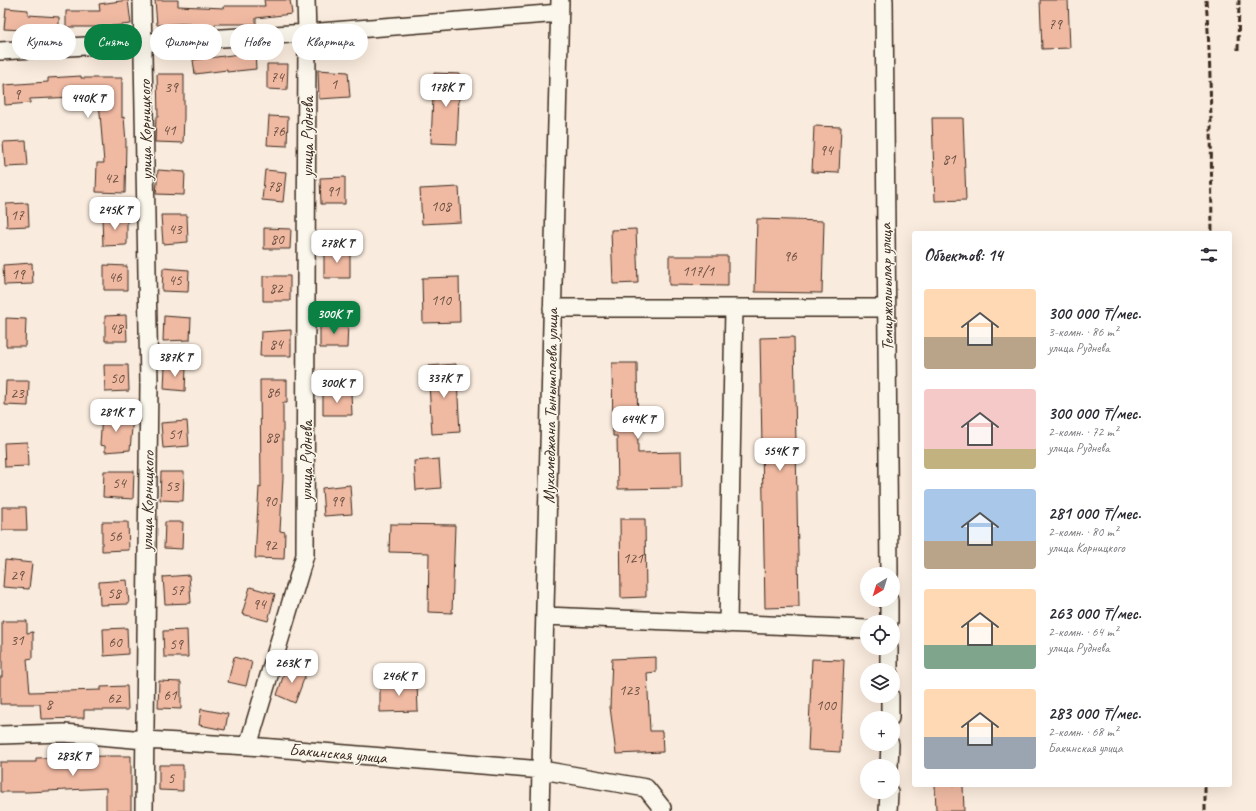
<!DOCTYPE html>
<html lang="ru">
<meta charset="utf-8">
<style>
body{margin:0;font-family:Caveat,sans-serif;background:#f2f2f3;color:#2b2b33;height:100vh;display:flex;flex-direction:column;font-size:15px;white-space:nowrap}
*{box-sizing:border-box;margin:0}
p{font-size:13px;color:#7c7c81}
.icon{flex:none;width:22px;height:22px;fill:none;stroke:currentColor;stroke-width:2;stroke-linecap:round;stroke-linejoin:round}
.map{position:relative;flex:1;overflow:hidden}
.side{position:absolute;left:912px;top:231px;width:320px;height:556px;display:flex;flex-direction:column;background:#fff;border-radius:4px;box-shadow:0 4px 16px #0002}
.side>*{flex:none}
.top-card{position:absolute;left:12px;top:24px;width:380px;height:36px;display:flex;gap:8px}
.needle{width:26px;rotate:218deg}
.controls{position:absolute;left:860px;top:567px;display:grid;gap:8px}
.controls a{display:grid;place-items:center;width:40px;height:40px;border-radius:50%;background:#fff;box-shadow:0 4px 16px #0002;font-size:20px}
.price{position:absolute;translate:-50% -34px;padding:0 9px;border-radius:8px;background:#fff;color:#222;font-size:13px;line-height:26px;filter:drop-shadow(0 1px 2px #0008)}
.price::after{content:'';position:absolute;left:50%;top:24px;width:12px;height:9px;margin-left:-6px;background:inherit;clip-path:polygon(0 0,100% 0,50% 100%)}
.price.current{background:#0b8043;color:#fff}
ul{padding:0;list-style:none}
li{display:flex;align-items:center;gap:12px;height:100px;padding:0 12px}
li span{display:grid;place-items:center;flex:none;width:112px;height:80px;border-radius:4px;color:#555}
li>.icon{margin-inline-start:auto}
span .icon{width:48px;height:48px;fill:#fffc;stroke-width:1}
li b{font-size:17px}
h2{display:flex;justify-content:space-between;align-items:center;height:48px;padding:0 12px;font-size:17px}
.tag{padding:0 14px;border-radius:18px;background:#fff;box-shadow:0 4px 16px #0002;font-size:14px;line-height:36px}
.tag.current{background:#0b8043;color:#fff}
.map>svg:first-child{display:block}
.building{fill:#efb9a2;stroke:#3b2a1e}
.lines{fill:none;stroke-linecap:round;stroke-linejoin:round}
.minor-casing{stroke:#3b2a1e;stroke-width:20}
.minor{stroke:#fbf7ec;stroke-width:17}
.rail{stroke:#3b2a1e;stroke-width:3;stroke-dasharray:6 3;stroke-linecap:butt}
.labels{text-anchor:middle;stroke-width:3;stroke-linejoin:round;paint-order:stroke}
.number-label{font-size:15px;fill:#684e3f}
.street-label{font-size:17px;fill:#3b2a1e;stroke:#fbf7ec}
</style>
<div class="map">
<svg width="1256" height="811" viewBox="0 0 1256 811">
<rect width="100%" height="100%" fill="#f9ebdd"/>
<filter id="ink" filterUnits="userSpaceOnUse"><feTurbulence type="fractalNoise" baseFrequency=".025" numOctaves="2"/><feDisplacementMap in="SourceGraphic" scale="8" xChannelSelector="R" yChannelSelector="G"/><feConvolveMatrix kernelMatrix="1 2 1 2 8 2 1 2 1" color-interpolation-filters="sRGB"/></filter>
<g filter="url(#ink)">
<path class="building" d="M 128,0 L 131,24 L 102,27 L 66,27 L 66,11 L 100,11 L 99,4 Z
M 155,0 L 178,0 L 178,6 L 224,8 L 224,6 L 265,6 L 264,0 L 290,0 L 292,14 L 256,18 L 256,24 L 215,24 L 215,27 L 190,26 L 190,23 L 157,25 Z
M 1040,0 L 1068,0 L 1070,48 L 1042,49 Z
M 6,8 L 28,10 L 28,15 L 59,17 L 59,32 L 4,29 Z
M 255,52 L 256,69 L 227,72 L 227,70 L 195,74 L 193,60 Z
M 267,64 L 288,64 L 287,90 L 267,89 Z
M 318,70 L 348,72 L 350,97 L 319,99 Z
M 434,73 L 460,74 L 457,144 L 431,143 Z
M 157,74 L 184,74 L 184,117 L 183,143 L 155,142 L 156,117 L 158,117 Z
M 81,76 L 81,78 L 122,78 L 122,118 L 124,117 L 126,142 L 125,193 L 96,192 L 97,163 L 104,163 L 99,101 L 97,101 L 97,96 L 30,99 L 30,103 L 5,105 L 4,85 L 48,82 L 48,78 Z
M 269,116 L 288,117 L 287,146 L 267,145 Z
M 932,118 L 963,118 L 966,200 L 935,201 Z
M 814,126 L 841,127 L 839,173 L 812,172 Z
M 26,141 L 28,166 L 5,167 L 3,142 Z
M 158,170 L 185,172 L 184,195 L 156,194 Z
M 265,170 L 286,172 L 283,202 L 262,200 Z
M 345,177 L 345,204 L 321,204 L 320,178 Z
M 459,187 L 461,222 L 422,224 L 420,189 Z
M 28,203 L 29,226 L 7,227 L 6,204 Z
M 161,215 L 187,215 L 188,242 L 163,244 Z
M 127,216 L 127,244 L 126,245 L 103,246 L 102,217 Z
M 757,219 L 824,221 L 822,293 L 755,292 Z
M 264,228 L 291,229 L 290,249 L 264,249 Z
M 636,229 L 638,283 L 613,284 L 611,230 Z
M 324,249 L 350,249 L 350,278 L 324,278 Z
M 669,256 L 728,256 L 728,286 L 669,285 Z
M 32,263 L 33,284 L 4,285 L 3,265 Z
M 104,265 L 127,266 L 127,290 L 104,290 Z
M 163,268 L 189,270 L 188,292 L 162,291 Z
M 263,276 L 290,276 L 290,301 L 263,301 Z
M 459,277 L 460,322 L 423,323 L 422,278 Z
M 126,315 L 127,341 L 105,341 L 105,316 Z
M 164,316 L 191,318 L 190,340 L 163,341 Z
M 6,318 L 26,319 L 25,346 L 6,346 Z
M 320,323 L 348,323 L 347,348 L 320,348 Z
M 291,330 L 291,356 L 260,356 L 261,332 Z
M 794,337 L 799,607 L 765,608 L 760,338 Z
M 612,363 L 637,363 L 638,453 L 681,452 L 682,488 L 618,489 L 617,436 L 613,436 Z
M 456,364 L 460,432 L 432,434 L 428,366 Z
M 104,365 L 128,365 L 129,391 L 105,392 Z
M 165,366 L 186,368 L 185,391 L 164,389 Z
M 260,380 L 287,380 L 287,403 L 283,403 L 283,478 L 280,531 L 285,532 L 284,559 L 255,558 L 259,487 L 261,488 Z
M 6,381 L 29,381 L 28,406 L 5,405 Z
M 323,392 L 351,392 L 352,415 L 323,415 Z
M 102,414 L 133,417 L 130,450 L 105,452 L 105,446 L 100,445 Z
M 187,421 L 189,446 L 163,448 L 161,423 Z
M 27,442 L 28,466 L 5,467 L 4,443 Z
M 439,459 L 441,488 L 416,490 L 414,461 Z
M 104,471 L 134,471 L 133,499 L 103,497 Z
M 161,472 L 184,472 L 183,501 L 160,500 Z
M 350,485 L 352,514 L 324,516 L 322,488 Z
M 2,507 L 26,507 L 27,530 L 2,530 Z
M 620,519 L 645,519 L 646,597 L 621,598 Z
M 102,522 L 128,522 L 129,550 L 102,551 Z
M 165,522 L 183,522 L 182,549 L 164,548 Z
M 390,524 L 455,525 L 452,613 L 428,612 L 429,553 L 389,552 Z
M 5,560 L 32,563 L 29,589 L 3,587 Z
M 189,575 L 191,603 L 165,604 L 163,577 Z
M 127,580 L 129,604 L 100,605 L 99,582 Z
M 250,587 L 275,594 L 268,621 L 242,614 Z
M 2,621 L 27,621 L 27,633 L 33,632 L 33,658 L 27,659 L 30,692 L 101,690 L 101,687 L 127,686 L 128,710 L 84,710 L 84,718 L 41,719 L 40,704 L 0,704 L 0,677 L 2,677 Z
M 127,628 L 128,654 L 104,656 L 103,629 Z
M 187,630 L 188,657 L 164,657 L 163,631 Z
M 234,657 L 252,662 L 246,686 L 228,682 Z
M 656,657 L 656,672 L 647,673 L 650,731 L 662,731 L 663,752 L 616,754 L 610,707 L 612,659 Z
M 812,659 L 844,660 L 840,752 L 808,750 Z
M 286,668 L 307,671 L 295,703 L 277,695 Z
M 159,681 L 181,682 L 181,709 L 158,708 Z
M 380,683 L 417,683 L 418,711 L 380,712 Z
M 201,709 L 228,714 L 225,730 L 199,725 Z
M 106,756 L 131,756 L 131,811 L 106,811 L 106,788 L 28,792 L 0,792 L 0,762 L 36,762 L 36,758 Z
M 159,765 L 183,765 L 183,791 L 159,790 Z
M 935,785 L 963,785 L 964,811 L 936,811 Z"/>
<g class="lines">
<defs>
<path id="minor" d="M 142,0 L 149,383 L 144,811
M 884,0 L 889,574
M 0,51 L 307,33 L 560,13
M 552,308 L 886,308
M 889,600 L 889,622
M 545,616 L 867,629
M 728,624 L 734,308
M 889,648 L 889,670
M 890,696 L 890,718
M 0,735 L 64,733 L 145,740 L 248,746 L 542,770 L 646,788 L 662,808 L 662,811
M 248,746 L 305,555 L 307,33 L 306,0
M 889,766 L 890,744
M 540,811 L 560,0
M 888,811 L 889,792"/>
</defs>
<use href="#minor" class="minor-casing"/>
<use href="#minor" class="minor"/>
<path class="rail" d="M 1206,0 C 1212,78 1211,155 1212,233
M 1238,50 L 1239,0
M 1205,811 L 1205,785"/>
</g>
</g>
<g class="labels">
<g class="number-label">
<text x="1055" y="29">79</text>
<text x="277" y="82">74</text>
<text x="334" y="89">1</text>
<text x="171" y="92">39</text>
<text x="17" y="99">9</text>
<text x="169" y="135">41</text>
<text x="278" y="136">76</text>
<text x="826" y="155">94</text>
<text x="949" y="164">81</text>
<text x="111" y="183">42</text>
<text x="274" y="191">78</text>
<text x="333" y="196">91</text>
<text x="441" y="211">108</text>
<text x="17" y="220">17</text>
<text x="175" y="234">43</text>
<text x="277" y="244">80</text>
<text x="790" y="261">96</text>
<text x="698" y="276">117/1</text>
<text x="18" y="279">19</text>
<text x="115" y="282">46</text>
<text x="175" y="285">45</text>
<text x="276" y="293">82</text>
<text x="441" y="305">110</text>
<text x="116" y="333">48</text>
<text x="276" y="349">84</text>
<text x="117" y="383">50</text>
<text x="273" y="397">86</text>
<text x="17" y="398">23</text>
<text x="175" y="439">51</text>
<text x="272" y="442">88</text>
<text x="119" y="488">54</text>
<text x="172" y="491">53</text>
<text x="270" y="506">90</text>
<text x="337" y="506">99</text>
<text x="115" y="541">56</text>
<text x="270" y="550">92</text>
<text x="633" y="563">121</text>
<text x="17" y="580">29</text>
<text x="177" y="595">57</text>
<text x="114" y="598">58</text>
<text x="259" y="609">94</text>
<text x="17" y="645">31</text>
<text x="115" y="647">60</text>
<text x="176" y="649">59</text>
<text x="629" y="695">123</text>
<text x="170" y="700">61</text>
<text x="114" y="703">62</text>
<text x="49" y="709">8</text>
<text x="826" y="710">100</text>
<text x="171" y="783">5</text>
</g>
<g class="street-label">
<text transform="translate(145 130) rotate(-91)" y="6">улица Корницкого</text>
<text transform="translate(307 137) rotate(-90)" y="6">улица Руднева</text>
<text transform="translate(886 287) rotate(-91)" y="6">Темиржолшылар улица</text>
<text transform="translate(550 406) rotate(-89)" y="6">Мухамеджана Тынышпаева улица</text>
<text transform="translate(306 461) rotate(-90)" y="6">улица Руднева</text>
<text transform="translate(147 501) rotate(-89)" y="6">улица Корницкого</text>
<text transform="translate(338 753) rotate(5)" y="6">Бакинская улица</text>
</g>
</g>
</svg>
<div class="controls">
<a><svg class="needle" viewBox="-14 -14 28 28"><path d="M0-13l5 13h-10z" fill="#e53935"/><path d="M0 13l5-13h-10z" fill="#7c7c81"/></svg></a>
<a><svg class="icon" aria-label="locate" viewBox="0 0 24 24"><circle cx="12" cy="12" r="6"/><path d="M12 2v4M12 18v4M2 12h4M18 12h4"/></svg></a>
<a><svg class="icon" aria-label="layers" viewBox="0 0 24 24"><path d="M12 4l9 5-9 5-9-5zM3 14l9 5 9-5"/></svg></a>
<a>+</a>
<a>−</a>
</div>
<b class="price" style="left:446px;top:108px">178K ₸</b>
<b class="price" style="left:88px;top:119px">440K ₸</b>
<b class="price" style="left:115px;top:231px">245K ₸</b>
<b class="price" style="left:337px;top:264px">278K ₸</b>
<b class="price current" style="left:334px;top:335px">300K ₸</b>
<b class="price" style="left:175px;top:378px">387K ₸</b>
<b class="price" style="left:444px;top:399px">337K ₸</b>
<b class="price" style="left:337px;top:404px">300K ₸</b>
<b class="price" style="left:116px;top:433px">281K ₸</b>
<b class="price" style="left:638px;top:440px">644K ₸</b>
<b class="price" style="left:780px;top:472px">554K ₸</b>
<b class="price" style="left:292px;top:684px">263K ₸</b>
<b class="price" style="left:399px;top:697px">246K ₸</b>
<b class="price" style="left:73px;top:777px">283K ₸</b>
<div class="top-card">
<a class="tag">Купить</a>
<a class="tag current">Снять</a>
<a class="tag">Фильтры</a>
<a class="tag">Новое</a>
<a class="tag">Квартира</a>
</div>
<section class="side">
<h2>Объектов: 14<svg class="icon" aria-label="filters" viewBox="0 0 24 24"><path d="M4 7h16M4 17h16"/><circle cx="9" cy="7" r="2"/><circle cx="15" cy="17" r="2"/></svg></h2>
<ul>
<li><span style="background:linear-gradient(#ffd9b3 60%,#b9a48a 0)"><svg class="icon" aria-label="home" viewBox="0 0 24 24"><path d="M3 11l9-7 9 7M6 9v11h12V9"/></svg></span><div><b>300 000 ₸/мес.</b><p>3-комн. · 86 m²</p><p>улица Руднева</p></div></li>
<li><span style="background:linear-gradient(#f6c9c9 75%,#c2b280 0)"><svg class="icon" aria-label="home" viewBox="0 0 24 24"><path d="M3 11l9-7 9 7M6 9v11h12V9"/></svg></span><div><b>300 000 ₸/мес.</b><p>2-комн. · 72 m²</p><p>улица Руднева</p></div></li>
<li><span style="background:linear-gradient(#a9c7e8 65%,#b9a48a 0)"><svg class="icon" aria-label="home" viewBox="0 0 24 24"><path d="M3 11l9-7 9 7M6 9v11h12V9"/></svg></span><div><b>281 000 ₸/мес.</b><p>2-комн. · 80 m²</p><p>улица Корницкого</p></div></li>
<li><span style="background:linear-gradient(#ffd9b3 70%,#7fa58c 0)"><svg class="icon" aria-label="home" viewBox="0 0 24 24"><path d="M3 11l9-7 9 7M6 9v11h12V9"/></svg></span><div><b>263 000 ₸/мес.</b><p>2-комн. · 64 m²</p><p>улица Руднева</p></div></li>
<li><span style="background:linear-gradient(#ffd9b3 60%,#9aa5b1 0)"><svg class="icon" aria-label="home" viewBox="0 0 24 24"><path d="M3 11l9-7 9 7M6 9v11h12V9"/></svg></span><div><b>283 000 ₸/мес.</b><p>2-комн. · 68 m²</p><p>Бакинская улица</p></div></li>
</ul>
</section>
</div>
